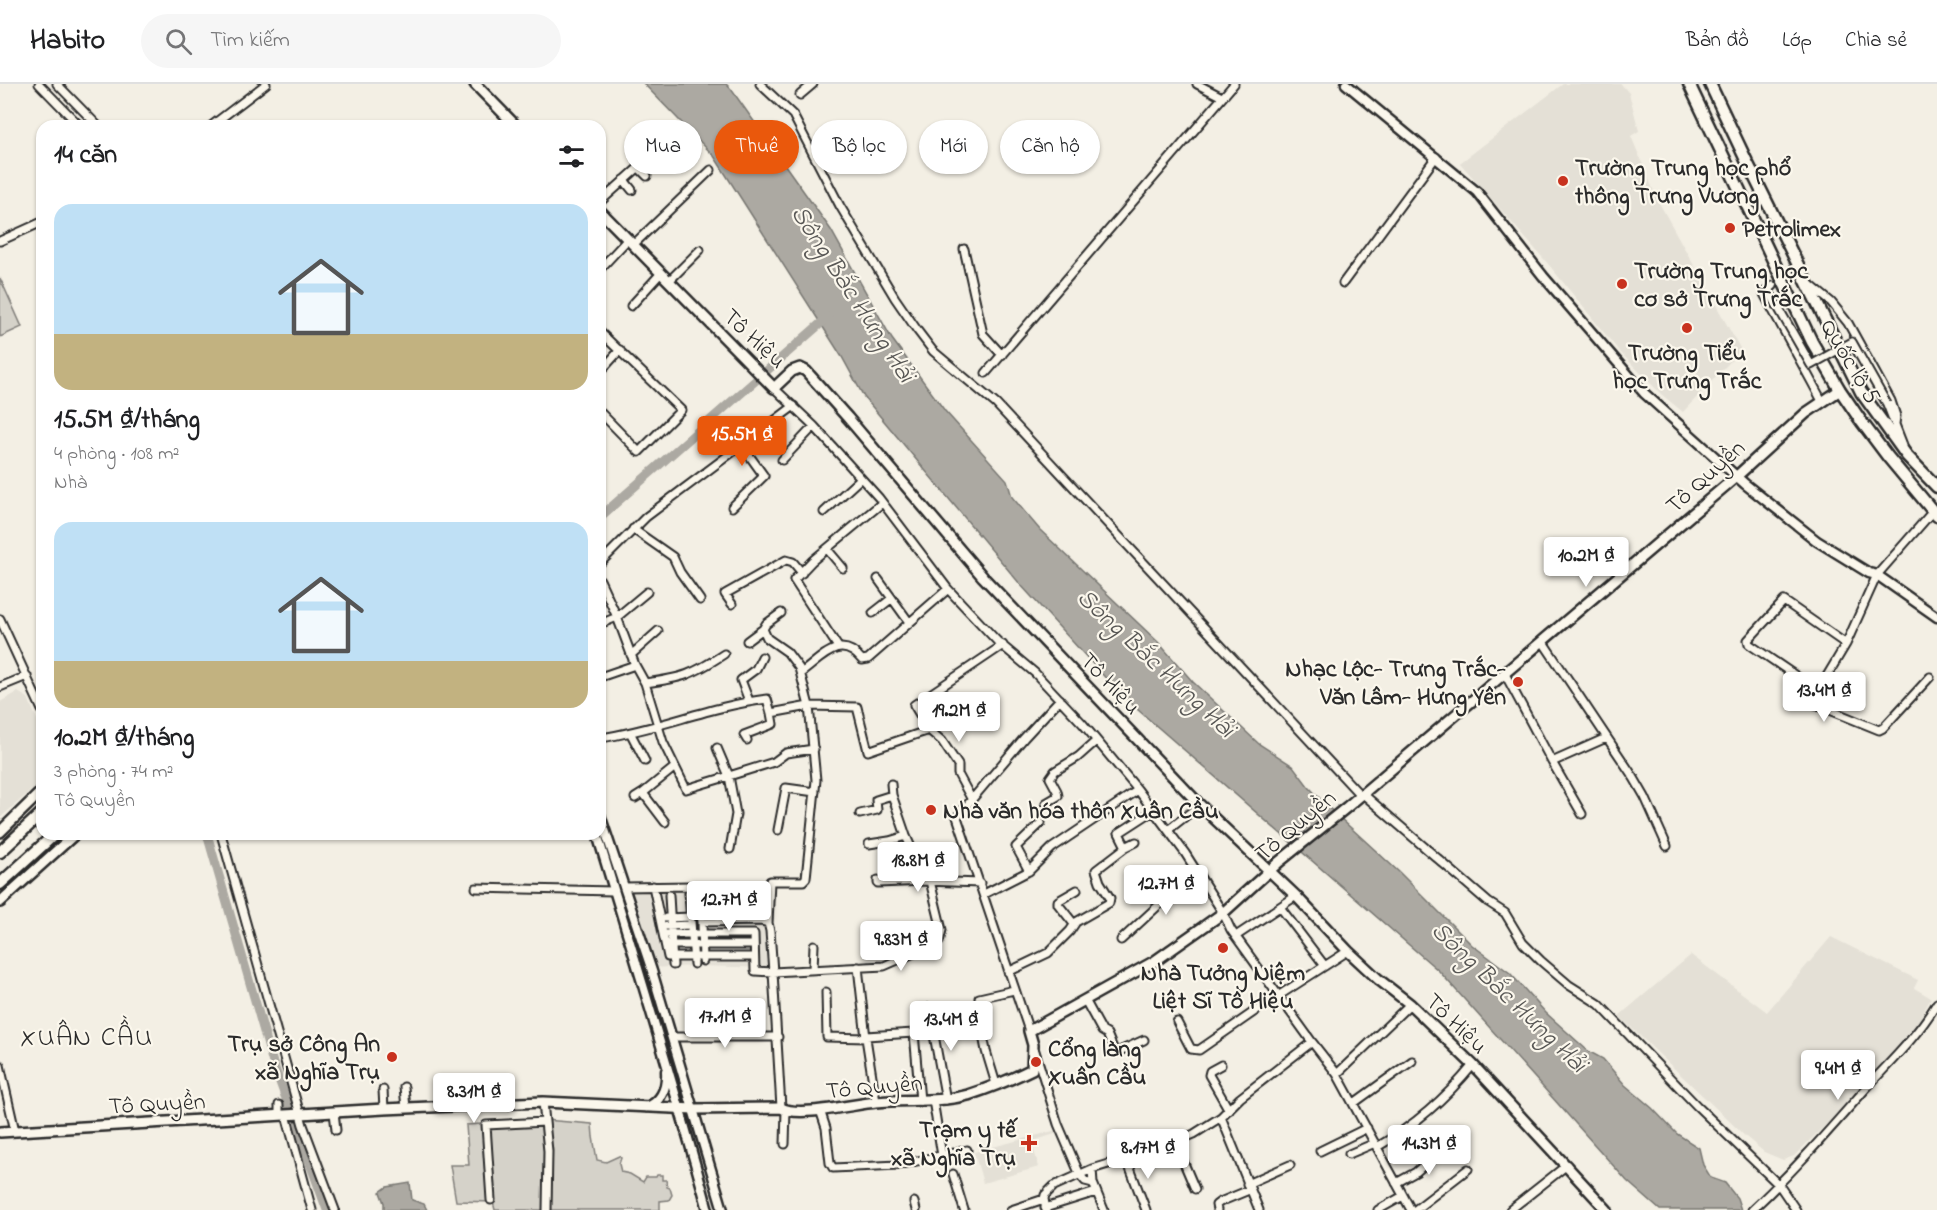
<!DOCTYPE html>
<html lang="vi">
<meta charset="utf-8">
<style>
body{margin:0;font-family:"Indie Flower",sans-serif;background:#f6f6f6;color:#202124;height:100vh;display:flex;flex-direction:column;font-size:22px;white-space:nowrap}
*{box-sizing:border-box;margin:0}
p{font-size:20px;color:#757577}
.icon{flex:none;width:33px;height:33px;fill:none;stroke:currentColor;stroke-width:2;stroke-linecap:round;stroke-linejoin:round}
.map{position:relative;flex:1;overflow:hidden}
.drawer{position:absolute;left:36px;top:36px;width:570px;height:720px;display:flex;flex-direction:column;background:#fff;border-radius:18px;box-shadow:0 2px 4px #0004}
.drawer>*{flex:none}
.banner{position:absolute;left:624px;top:36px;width:570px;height:54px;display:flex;gap:12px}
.price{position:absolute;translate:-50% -51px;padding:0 14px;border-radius:6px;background:#fff;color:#222;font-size:20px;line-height:39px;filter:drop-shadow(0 2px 3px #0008)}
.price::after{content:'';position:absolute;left:50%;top:36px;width:18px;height:14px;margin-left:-9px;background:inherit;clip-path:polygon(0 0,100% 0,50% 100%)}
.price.selected{background:#ea580c;color:#fff}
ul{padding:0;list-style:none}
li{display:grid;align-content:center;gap:12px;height:318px;padding:0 18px}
li span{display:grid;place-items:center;height:186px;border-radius:18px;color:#555}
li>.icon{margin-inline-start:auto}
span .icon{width:108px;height:108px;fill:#fffc;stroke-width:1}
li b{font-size:26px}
h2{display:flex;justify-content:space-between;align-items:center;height:72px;padding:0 18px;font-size:26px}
.pill{padding:0 21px;border-radius:27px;background:#fff;box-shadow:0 2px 4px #0004;font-size:21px;line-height:54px}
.pill.selected{background:#ea580c;color:#fff}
header{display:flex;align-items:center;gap:36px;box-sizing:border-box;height:84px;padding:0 30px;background:#fff;border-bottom:2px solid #e0e0e0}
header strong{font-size:28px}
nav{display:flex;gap:33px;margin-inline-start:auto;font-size:21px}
.search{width:420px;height:54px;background:#f6f6f6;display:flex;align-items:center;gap:15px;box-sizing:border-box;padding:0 21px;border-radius:33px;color:#757577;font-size:22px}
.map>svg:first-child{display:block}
.built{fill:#e4e0d6}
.green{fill:#d5d2c9;stroke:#807e7a;stroke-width:1.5}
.water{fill:#aca9a2;stroke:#787772;stroke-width:1.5}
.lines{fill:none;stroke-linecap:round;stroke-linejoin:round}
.canal{stroke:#aca9a2;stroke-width:9}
.minor-casing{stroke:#2b2b2b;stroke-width:11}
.tertiary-casing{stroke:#2b2b2b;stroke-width:13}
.secondary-casing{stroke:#2b2b2b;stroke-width:14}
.primary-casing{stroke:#2b2b2b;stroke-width:15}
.trunk-casing{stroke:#2b2b2b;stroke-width:15}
.minor{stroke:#fbf7ec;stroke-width:7}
.tertiary{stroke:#fbf7ec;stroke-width:8}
.secondary{stroke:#fbf7ec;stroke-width:9}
.primary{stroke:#fbf7ec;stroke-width:10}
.trunk{stroke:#fbf7ec;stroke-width:10}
.minor-bridge-casing{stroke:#2b2b2b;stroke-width:11;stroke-linecap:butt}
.minor-bridge{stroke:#fbf7ec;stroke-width:7}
.poi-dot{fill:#c8321e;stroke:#fbf7ec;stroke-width:2}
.labels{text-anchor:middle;stroke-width:4.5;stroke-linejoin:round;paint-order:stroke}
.poi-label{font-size:24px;font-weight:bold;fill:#2b2b2b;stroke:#fbf7ec;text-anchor:start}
.street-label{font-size:24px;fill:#2b2b2b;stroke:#fbf7ec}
.water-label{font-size:26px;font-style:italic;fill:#585755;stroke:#fbf7ec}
.quarter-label{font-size:27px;letter-spacing:1.5px;fill:#2b2b2b;stroke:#fbf7ec}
</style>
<header>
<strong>Habito</strong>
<div class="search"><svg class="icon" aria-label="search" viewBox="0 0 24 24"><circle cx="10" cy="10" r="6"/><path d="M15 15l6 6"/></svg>Tìm kiếm</div>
<nav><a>Bản đồ</a><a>Lớp</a><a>Chia sẻ</a></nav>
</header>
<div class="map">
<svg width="1937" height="1126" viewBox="0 0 1937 1126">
<rect width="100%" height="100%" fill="#f3efe4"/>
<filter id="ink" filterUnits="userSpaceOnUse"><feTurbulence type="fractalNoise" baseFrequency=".0167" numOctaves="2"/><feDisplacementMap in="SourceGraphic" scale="12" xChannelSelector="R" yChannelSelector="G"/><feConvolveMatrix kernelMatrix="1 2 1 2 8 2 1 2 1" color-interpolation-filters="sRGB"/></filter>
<g filter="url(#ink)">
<path class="built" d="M 1563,0 L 1621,0 L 1629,9 L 1639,47 L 1631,52 L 1657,115 L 1741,266 L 1683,328 L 1661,310 L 1619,267 L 1549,181 L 1460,79 Z
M 18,608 L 28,614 L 42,648 L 42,697 L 0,734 L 0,618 Z
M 682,801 L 698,806 L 702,837 L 766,838 L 773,884 L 699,882 L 646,884 L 616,803 Z
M 1831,853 L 1918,896 L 1914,904 L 1931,914 L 1916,942 L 1870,997 L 1794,1072 L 1783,1076 L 1764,1068 L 1746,1053 L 1619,932 L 1691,871 L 1767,928 Z
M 1057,1046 L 1058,1049 L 1036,1056 L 1032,1060 L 1039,1083 L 983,1099 L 974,1068 Z"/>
<path class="green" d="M 0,194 L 22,243 L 0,253 Z
M 545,1036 L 592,1040 L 593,1053 L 597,1076 L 606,1078 L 619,1072 L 621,1074 L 619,1080 L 621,1088 L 630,1090 L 643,1098 L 646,1093 L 656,1093 L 657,1091 L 662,1091 L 662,1096 L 666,1096 L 667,1103 L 670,1104 L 672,1111 L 669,1116 L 660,1117 L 660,1126 L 495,1126 L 493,1118 L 456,1117 L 450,1081 L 469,1081 L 466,1041 Z"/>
<path class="water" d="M 644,0 L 726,0 L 731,5 L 831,146 L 892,255 L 945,327 L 1007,396 L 1012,413 L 1040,446 L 1158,558 L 1193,598 L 1259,660 L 1293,682 L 1308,702 L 1327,722 L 1399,788 L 1472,861 L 1510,889 L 1546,929 L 1588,967 L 1603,975 L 1625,1001 L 1652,1024 L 1677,1050 L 1699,1064 L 1703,1081 L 1711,1094 L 1725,1099 L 1737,1114 L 1741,1126 L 1660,1126 L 1627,1097 L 1439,887 L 1122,612 L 1020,500 L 864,313 L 842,273 L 714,72 Z
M 410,1099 L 412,1116 L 424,1120 L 427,1126 L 384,1126 L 384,1119 L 380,1108 L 387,1103 Z"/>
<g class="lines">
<path class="canal" d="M 600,433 L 828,233
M 207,750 L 273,979 L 289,1023
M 296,1041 L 327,1126"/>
<defs>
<path id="minor" d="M 39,0 L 80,42
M 57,0 L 98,42
M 760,0 L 793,31 L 840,122 L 895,214 L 917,246 L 933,267 L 996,320 L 1361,712
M 1197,0 L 1222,13
M 800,11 L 813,0
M 211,42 L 266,0
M 639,84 L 647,92
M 624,96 L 632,106
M 600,118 L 649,74
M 0,157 L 42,138
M 633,161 L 711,86
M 964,165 L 983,250 L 1002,271
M 600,185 L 628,155
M 669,197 L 700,166
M 1343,199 L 1436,73
M 1809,200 L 1831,218 L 1848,239 L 1891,317 L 1896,332 L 1895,340
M 1773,202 L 1765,208 L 1764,210 L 1822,317
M 631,222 L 661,189
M 600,248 L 681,326 L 639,368 L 600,328
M 600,288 L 620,266
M 986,289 L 1234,0
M 774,304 L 814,342 L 879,414 L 948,505 L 997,557 L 1035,589 L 1083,640 L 1138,706 L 1185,769 L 1223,829 L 1231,846 L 1312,958 L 1337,990 L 1411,1126
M 1887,320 L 1903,361
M 782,376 L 814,342
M 732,423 L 764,392 L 741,360
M 824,428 L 861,394
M 633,445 L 673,473 L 680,488 L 700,516
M 827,465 L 843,484
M 600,479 L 646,433 L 794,322
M 878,495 L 909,538
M 600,496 L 617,533 L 635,581 L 600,593
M 732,520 L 725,510 L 786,476 L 793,478 L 802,489
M 873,529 L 891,515
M 0,535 L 42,626
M 600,540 L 617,533 L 647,508
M 763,545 L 766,540 L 781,529
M 747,557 L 763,545 L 767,554 L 787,568 L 799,584 L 809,622 L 816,696 L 806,794 L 803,797 L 770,797 L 768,839
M 1543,558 L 1634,694 L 1645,713 L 1667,762
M 838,563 L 794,496 L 812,477 L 882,419
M 724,570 C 692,591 683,594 645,599 L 663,658 L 686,705 L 729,692 L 736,730 L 730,765
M 631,571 L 658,547
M 635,581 L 645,599
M 801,589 C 822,574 840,549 862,576 L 868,575 L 948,505
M 1505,590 L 1552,678 L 1582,730
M 1930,593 L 1883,644 L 1879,646 L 1815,620 L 1818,607 L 1846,560 L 1877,491 L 1933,427
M 0,603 L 27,592
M 1818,607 L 1749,560 L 1748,556 L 1784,517 L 1846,560
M 749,617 L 741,596 L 756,585 L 762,573
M 631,650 L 645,677
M 600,654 C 657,646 710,622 767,615 L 771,629 L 809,622 L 857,623 L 868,667 L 929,646
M 747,656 L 744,651 L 773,640 L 771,629
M 717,664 L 729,692 L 774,678 L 786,669 L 814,665
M 1552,678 L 1606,654
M 891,700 L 892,711
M 1363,710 L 1488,818 L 1505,829 L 1523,859 L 1541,877 L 1569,901 L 1599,920 L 1697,1022 L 1779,1101 L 1796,1126
M 635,714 L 643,709
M 972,716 L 958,690 L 958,681 L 942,657 L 929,646 L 914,621 L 1003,561
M 1046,719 L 1058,712 L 1057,707 L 1050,694 L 1055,687 L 1078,673 L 1096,657
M 860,730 L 877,726 L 876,716 L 892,711 L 906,752 L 926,797
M 665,738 L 643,709 L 675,683
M 778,746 L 786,704 L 815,708
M 1168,746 L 1200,721
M 221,750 L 303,1041 L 335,1126
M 869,760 L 889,757 L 906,752
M 1126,763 L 1136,758
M 1029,787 L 1052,764 L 1138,706
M 878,796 L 878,799 L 926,797 L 980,799
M 653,802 L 663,850 L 754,850 L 755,887 L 773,888 L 884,882 L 939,858 L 942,846 L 930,797
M 624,803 L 691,802 L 698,806 L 702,838 L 761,837 L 768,839 L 770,847 L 773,888 L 781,1024
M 476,804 L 614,807
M 689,809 L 694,880
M 984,810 L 1029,787 L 1016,763 L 1041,739
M 669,811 L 673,881
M 1280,823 L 1325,882
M 666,834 L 691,833
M 702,838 L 703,877
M 1074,840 L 1058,820 L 1058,817 L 1077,806
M 667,842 L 691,841
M 663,850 L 668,873 L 754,873
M 1236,852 L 1296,812
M 1121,856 L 1161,819 L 1200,793
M 666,861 L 754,861
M 858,883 L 866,954 L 876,1018
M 813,885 L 814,861
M 1008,888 L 1048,869 L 1070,847 L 1076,838 L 1109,819 L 1110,814 L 1100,798 L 1096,786 L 1126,763 L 1119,749 L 1153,727
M 826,908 L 827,953 L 866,954
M 979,914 L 1014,906
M 1085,916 L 1102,947 L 1107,950 L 1115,969 L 1144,956
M 929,924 L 946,1016
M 980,936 L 986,967 L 996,1000
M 1177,938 L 1191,965 L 1199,966 L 1261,923 L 1348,867
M 1029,947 L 957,733 L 1024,654 L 1060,615
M 866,952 L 914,949 L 920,1017
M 672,953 L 778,953
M 1035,967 L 1058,1040 L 1080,1091 L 1085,1097 L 1093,1099
M 0,981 L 15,1047
M 1221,981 L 1210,987 L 1209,991 L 1229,1026
M 1337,990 L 1410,920
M 464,1000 L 465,1021
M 404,1003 L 406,1024
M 383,1006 L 384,1025
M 933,1016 L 942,1072
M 543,1018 L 548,1067 L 547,1126
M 1354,1019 L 1412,977
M 279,1021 L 279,1031
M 820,1026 L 826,1044 L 830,1079 L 833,1084 L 899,1081 L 967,1066
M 334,1028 L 336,1046
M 286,1031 L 312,1126
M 1221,1033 L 1259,1126
M 1175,1058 L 1195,1105
M 785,1060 L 786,1026
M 1377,1063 C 1414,1042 1446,1014 1473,981
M 1320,1067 L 1367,1044
M 1349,1070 L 1375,1059
M 1126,1074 L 1146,1126
M 1092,1085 L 1093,1099 L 1104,1126
M 953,1090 L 964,1126
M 1396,1099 L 1416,1088 L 1446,1062
M 1247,1100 L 1290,1081
M 491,1116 L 486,1041 L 545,1038
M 914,1118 L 916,1126
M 1045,1124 L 1096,1108
M 1011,1126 L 1044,1115
M 1046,1126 L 1044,1115 L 1045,1111 L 1054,1102 L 1092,1085 L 1161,1064 L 1194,1050 L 1221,1033 L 1240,1014 L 1312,958
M 1217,1126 L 1216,1121 L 1220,1118 L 1249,1106
M 1378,1126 L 1403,1112
M 1415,1126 L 1468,1085
M 1510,1126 L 1567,1081
M 1752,1126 C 1794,1087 1831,1044 1869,1001 C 1893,975 1919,950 1937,919"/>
<path id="tertiary" d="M 1346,0 L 1477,108 L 1543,192 L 1644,309 L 1745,400 L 1817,457 L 1869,489 L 1877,491 L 1937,533
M 600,731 L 652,887 L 723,1126
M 597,750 C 635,875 674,1000 708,1126
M 647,1023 C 662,1017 667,1003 666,987"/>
<path id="secondary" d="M 475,0 L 516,42
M 600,127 L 774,304 L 792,287 L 800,284 L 806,287 L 848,334 L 983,493 L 1200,721 L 1296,812 L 1348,867 L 1378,895 L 1410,920 L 1473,981 L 1607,1126
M 0,748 L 42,707
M 0,818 L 75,750
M 0,1048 L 384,1025 L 543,1018 L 694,1025 L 781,1024 C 799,1034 854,1020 876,1018 C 907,1015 938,1019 968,1011 C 989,1004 1012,995 1032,985 L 1033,961 L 1029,947 L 1155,877 L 1223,829 L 1279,778 L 1347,723 L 1737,392 L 1806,329 L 1840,306"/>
<path id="primary" d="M 0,768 L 42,729
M 0,800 L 55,750"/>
<path id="trunk" d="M 1689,0 L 1812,258 L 1840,306 L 1861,337 L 1888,373 L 1937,432
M 1710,0 L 1747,78 L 1861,308 L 1907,372 L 1937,403"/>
</defs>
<use href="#minor" class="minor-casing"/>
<use href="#tertiary" class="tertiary-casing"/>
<use href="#secondary" class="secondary-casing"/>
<use href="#primary" class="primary-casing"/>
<use href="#trunk" class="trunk-casing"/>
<use href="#minor" class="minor"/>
<use href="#tertiary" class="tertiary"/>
<use href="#secondary" class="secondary"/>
<use href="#primary" class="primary"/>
<use href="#trunk" class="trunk"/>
<defs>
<path id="minor-bridge" d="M 1771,211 L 1811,281 L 1852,258 L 1887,320"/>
</defs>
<use href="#minor-bridge" class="minor-bridge-casing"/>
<use href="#minor-bridge" class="minor-bridge"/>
</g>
</g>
<g class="poi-dot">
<circle cx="1563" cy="97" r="6"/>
<circle cx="1730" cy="144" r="6"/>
<circle cx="1622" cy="200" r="6"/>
<circle cx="1687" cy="244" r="6"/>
<circle cx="1518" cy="598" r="6"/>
<circle cx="931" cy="726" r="6"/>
<circle cx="1223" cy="864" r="6"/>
<circle cx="392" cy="973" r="6"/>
<circle cx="1036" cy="978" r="6"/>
<path d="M1026 1050h6v6h6v6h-6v6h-6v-6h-6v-6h6z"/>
</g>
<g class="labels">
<g class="poi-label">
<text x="1575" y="91">Trường Trung học phổ<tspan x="1575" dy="28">thông Trưng Vương</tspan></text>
<text x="1742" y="152">Petrolimex</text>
<text x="1634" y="194">Trường Trung học<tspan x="1634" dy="28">cơ sở Trưng Trắc</tspan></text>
<text x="1687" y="276" text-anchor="middle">Trường Tiểu<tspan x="1687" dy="28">học Trưng Trắc</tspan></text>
<text x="1506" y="592" text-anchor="end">Nhạc Lộc- Trưng Trắc-<tspan x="1506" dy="28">Văn Lâm- Hưng Yên</tspan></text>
<text x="943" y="734">Nhà văn hóa thôn Xuân Cầu</text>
<text x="1223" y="896" text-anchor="middle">Nhà Tưởng Niệm<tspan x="1223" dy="28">Liệt Sĩ Tô Hiệu</tspan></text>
<text x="380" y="967" text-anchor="end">Trụ sở Công An<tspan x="380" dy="28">xã Nghĩa Trụ</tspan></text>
<text x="1048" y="972">Cổng làng<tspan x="1048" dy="28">Xuân Cầu</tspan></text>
<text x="1016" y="1053" text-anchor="end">Trạm y tế<tspan x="1016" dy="28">xã Nghĩa Trụ</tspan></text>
</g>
<g class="street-label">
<text transform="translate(755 254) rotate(43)" y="8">Tô Hiệu</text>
<text transform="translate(1851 277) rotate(59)" y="8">Quốc lộ 5</text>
<text transform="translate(1705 392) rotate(-42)" y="8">Tô Quyền</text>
<text transform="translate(1111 599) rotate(46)" y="8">Tô Hiệu</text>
<text transform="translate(1295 741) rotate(-40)" y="8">Tô Quyền</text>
<text transform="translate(1457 939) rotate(44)" y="8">Tô Hiệu</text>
<text transform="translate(874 1002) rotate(-5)" y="8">Tô Quyền</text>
<text transform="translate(157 1019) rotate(-3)" y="8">Tô Quyền</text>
</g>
<g class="water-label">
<text transform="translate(854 209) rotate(57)" y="9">Sông Bắc Hưng Hải</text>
<text transform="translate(1157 578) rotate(43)" y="9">Sông Bắc Hưng Hải</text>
<text transform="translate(1510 912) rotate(44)" y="9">Sông Bắc Hưng Hải</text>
</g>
<g class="quarter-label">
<text x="87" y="961">XUÂN CẦU</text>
</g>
</g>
</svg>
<b class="price selected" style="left:742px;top:383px">15.5M ₫</b>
<b class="price" style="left:1586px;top:504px">10.2M ₫</b>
<b class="price" style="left:1824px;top:639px">13.4M ₫</b>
<b class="price" style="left:959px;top:659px">19.2M ₫</b>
<b class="price" style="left:918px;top:809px">18.8M ₫</b>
<b class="price" style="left:1166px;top:832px">12.7M ₫</b>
<b class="price" style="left:729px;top:848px">12.7M ₫</b>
<b class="price" style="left:901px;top:888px">9.83M ₫</b>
<b class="price" style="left:725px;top:965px">17.1M ₫</b>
<b class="price" style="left:951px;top:968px">13.4M ₫</b>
<b class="price" style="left:1838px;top:1017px">9.4M ₫</b>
<b class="price" style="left:474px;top:1040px">8.31M ₫</b>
<b class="price" style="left:1429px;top:1092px">14.3M ₫</b>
<b class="price" style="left:1148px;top:1096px">8.17M ₫</b>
<div class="banner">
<a class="pill">Mua</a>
<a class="pill selected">Thuê</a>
<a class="pill">Bộ lọc</a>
<a class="pill">Mới</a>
<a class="pill">Căn hộ</a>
</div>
<section class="drawer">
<h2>14 căn<svg class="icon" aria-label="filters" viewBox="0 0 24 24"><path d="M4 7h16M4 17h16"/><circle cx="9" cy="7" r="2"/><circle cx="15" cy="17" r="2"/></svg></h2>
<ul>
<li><span style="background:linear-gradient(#bfe0f5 70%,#c2b280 0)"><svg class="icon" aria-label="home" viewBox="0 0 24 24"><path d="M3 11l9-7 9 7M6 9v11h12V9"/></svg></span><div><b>15.5M ₫/tháng</b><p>4 phòng · 108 m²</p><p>Nhà</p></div></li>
<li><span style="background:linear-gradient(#bfe0f5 75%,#c2b280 0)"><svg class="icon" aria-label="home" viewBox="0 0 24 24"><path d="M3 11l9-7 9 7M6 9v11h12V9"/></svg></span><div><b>10.2M ₫/tháng</b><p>3 phòng · 74 m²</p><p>Tô Quyền</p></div></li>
</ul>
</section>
</div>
